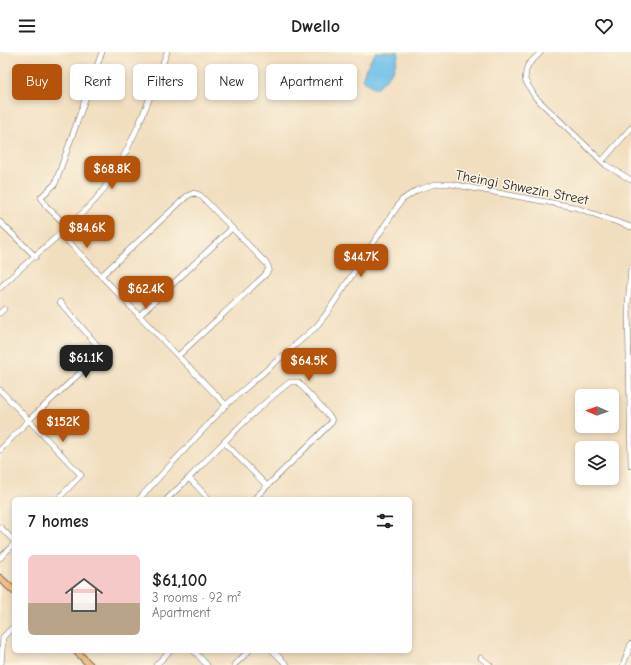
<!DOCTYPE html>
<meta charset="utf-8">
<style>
body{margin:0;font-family:"Comic Neue",sans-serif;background:#f6f6f6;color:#222;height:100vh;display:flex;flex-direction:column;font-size:15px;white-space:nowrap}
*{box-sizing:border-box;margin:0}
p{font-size:13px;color:#767676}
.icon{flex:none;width:22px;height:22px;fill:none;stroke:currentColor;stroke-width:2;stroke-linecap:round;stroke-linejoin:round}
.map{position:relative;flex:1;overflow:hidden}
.panel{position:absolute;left:12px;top:445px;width:400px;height:156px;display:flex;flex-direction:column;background:#fff;border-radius:6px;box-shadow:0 2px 6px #0003}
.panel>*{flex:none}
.hud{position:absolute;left:12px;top:12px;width:400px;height:36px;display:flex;gap:8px}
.needle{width:26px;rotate:272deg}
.buttons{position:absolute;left:575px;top:337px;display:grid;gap:8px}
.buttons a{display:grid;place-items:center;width:44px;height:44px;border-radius:6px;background:#fff;box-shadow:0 2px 6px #0003;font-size:20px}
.price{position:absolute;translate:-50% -34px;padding:0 9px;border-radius:8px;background:#b45309;color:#fff;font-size:13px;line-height:26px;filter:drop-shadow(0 1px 2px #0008)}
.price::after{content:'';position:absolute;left:50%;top:24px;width:12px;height:9px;margin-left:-6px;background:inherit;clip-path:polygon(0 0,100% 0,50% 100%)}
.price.on{background:#222;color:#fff}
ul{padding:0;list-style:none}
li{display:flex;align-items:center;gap:12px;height:100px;padding:0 16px}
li+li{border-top:1px solid #e0e0e0}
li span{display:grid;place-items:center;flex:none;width:112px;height:80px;border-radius:6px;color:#555}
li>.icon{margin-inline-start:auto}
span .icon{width:48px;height:48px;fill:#fffc;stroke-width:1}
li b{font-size:17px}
h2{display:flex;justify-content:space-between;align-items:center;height:48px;padding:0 16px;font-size:17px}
.chip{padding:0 14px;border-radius:6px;background:#fff;box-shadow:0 2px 6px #0003;font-size:14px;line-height:36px}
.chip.on{background:#b45309;color:#fff}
header{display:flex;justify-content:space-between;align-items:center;height:52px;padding:0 16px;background:#fff;font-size:18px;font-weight:700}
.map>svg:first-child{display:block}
.water{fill:#6dc0e9;stroke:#4c768a}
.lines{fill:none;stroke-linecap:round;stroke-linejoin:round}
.minor-casing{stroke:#706a5f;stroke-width:6}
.major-casing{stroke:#706a5f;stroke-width:8}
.minor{stroke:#fff;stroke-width:5}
.major{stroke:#f6be87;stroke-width:6}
.labels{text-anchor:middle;stroke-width:3;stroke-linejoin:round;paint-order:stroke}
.street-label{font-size:14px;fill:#2b2b2b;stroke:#fcf5e5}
</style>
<header><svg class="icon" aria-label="menu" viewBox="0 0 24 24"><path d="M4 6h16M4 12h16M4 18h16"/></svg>Dwello<svg class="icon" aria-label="heart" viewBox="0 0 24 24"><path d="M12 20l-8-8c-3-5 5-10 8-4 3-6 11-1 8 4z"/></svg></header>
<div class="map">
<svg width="631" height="613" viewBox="0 0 631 613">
<rect width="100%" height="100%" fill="#fcf5e5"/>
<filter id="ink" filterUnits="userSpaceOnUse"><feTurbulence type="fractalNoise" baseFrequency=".025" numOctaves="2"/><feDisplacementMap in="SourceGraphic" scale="8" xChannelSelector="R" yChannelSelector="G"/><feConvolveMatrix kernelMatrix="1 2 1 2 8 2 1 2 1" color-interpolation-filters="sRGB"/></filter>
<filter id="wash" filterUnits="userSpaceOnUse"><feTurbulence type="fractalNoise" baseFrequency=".012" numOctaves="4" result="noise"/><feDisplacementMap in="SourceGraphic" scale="16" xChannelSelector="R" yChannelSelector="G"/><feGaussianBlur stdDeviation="0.9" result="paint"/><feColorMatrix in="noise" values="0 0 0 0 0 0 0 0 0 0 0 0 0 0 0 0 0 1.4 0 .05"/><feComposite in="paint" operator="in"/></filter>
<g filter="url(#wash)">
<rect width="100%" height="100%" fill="#f1debf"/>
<path class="water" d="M 376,0 L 399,0 L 393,19 L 376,37 L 362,27 L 366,16 Z"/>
</g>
<g filter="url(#ink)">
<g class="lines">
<defs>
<path id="minor" d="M 541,0 L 528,13 L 526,19 L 525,28 L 535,45 L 606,113 L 631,128
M 602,109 L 631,76
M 0,170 L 36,205
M 63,170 L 46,154 L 41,145 L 55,132 L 102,0
M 61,182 L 178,304
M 631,216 L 628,252 L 631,414
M 101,224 L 187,144 L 194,141 L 200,143 L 232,176 L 139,264
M 0,236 C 30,205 67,180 96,147 C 126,112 151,44 167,0
M 0,261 L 4,257
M 0,338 L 81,423 L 58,447
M 226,353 L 178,304 L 265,223 L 269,217 L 267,212 L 232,176
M 224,390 L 267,434
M 0,398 L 29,368 L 103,300 L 60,250
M 189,426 C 221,393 254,358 290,330 L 298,330 L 331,366 L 332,370 L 254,447
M 139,447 L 226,353 L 316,275 L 327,261 L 393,161 L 402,148 L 417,138 L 436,132 L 451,132 L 574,155 L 631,175
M 167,447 L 189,426 L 209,447
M 0,475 L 14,489
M 0,506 L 14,492
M 194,599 L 207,613
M 273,599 L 287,613
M 481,606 L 490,613
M 1,613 L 3,585 L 14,574
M 156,613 L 170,599
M 234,613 L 249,599
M 623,613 L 631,592"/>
<path id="major" d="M 0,526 L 14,539
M 76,599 L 90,613"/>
</defs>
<use href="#minor" class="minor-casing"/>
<use href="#major" class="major-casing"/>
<use href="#minor" class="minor"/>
<use href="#major" class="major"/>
</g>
</g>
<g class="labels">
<g class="street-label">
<text transform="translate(522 135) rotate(11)" y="5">Theingi Shwezin Street</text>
</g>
</g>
</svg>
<div class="buttons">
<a><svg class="needle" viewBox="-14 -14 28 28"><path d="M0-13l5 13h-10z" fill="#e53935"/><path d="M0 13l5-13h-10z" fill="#767676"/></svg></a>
<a><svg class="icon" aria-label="layers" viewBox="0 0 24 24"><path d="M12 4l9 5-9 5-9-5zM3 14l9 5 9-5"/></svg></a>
</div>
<b class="price" style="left:112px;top:138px">$68.8K</b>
<b class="price" style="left:87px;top:197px">$84.6K</b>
<b class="price" style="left:361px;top:226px">$44.7K</b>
<b class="price" style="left:146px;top:258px">$62.4K</b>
<b class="price on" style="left:86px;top:327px">$61.1K</b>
<b class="price" style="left:309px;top:330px">$64.5K</b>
<b class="price" style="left:63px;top:391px">$152K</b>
<div class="hud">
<a class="chip on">Buy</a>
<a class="chip">Rent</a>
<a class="chip">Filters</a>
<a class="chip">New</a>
<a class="chip">Apartment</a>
</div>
<section class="panel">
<h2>7 homes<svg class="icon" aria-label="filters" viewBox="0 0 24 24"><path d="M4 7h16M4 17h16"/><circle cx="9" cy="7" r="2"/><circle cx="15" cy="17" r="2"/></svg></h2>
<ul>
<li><span style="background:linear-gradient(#f6c9c9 60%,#b9a48a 0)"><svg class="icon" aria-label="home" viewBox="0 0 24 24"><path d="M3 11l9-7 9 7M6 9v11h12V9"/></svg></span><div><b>$61,100</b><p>3 rooms · 92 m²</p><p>Apartment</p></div></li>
</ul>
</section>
</div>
